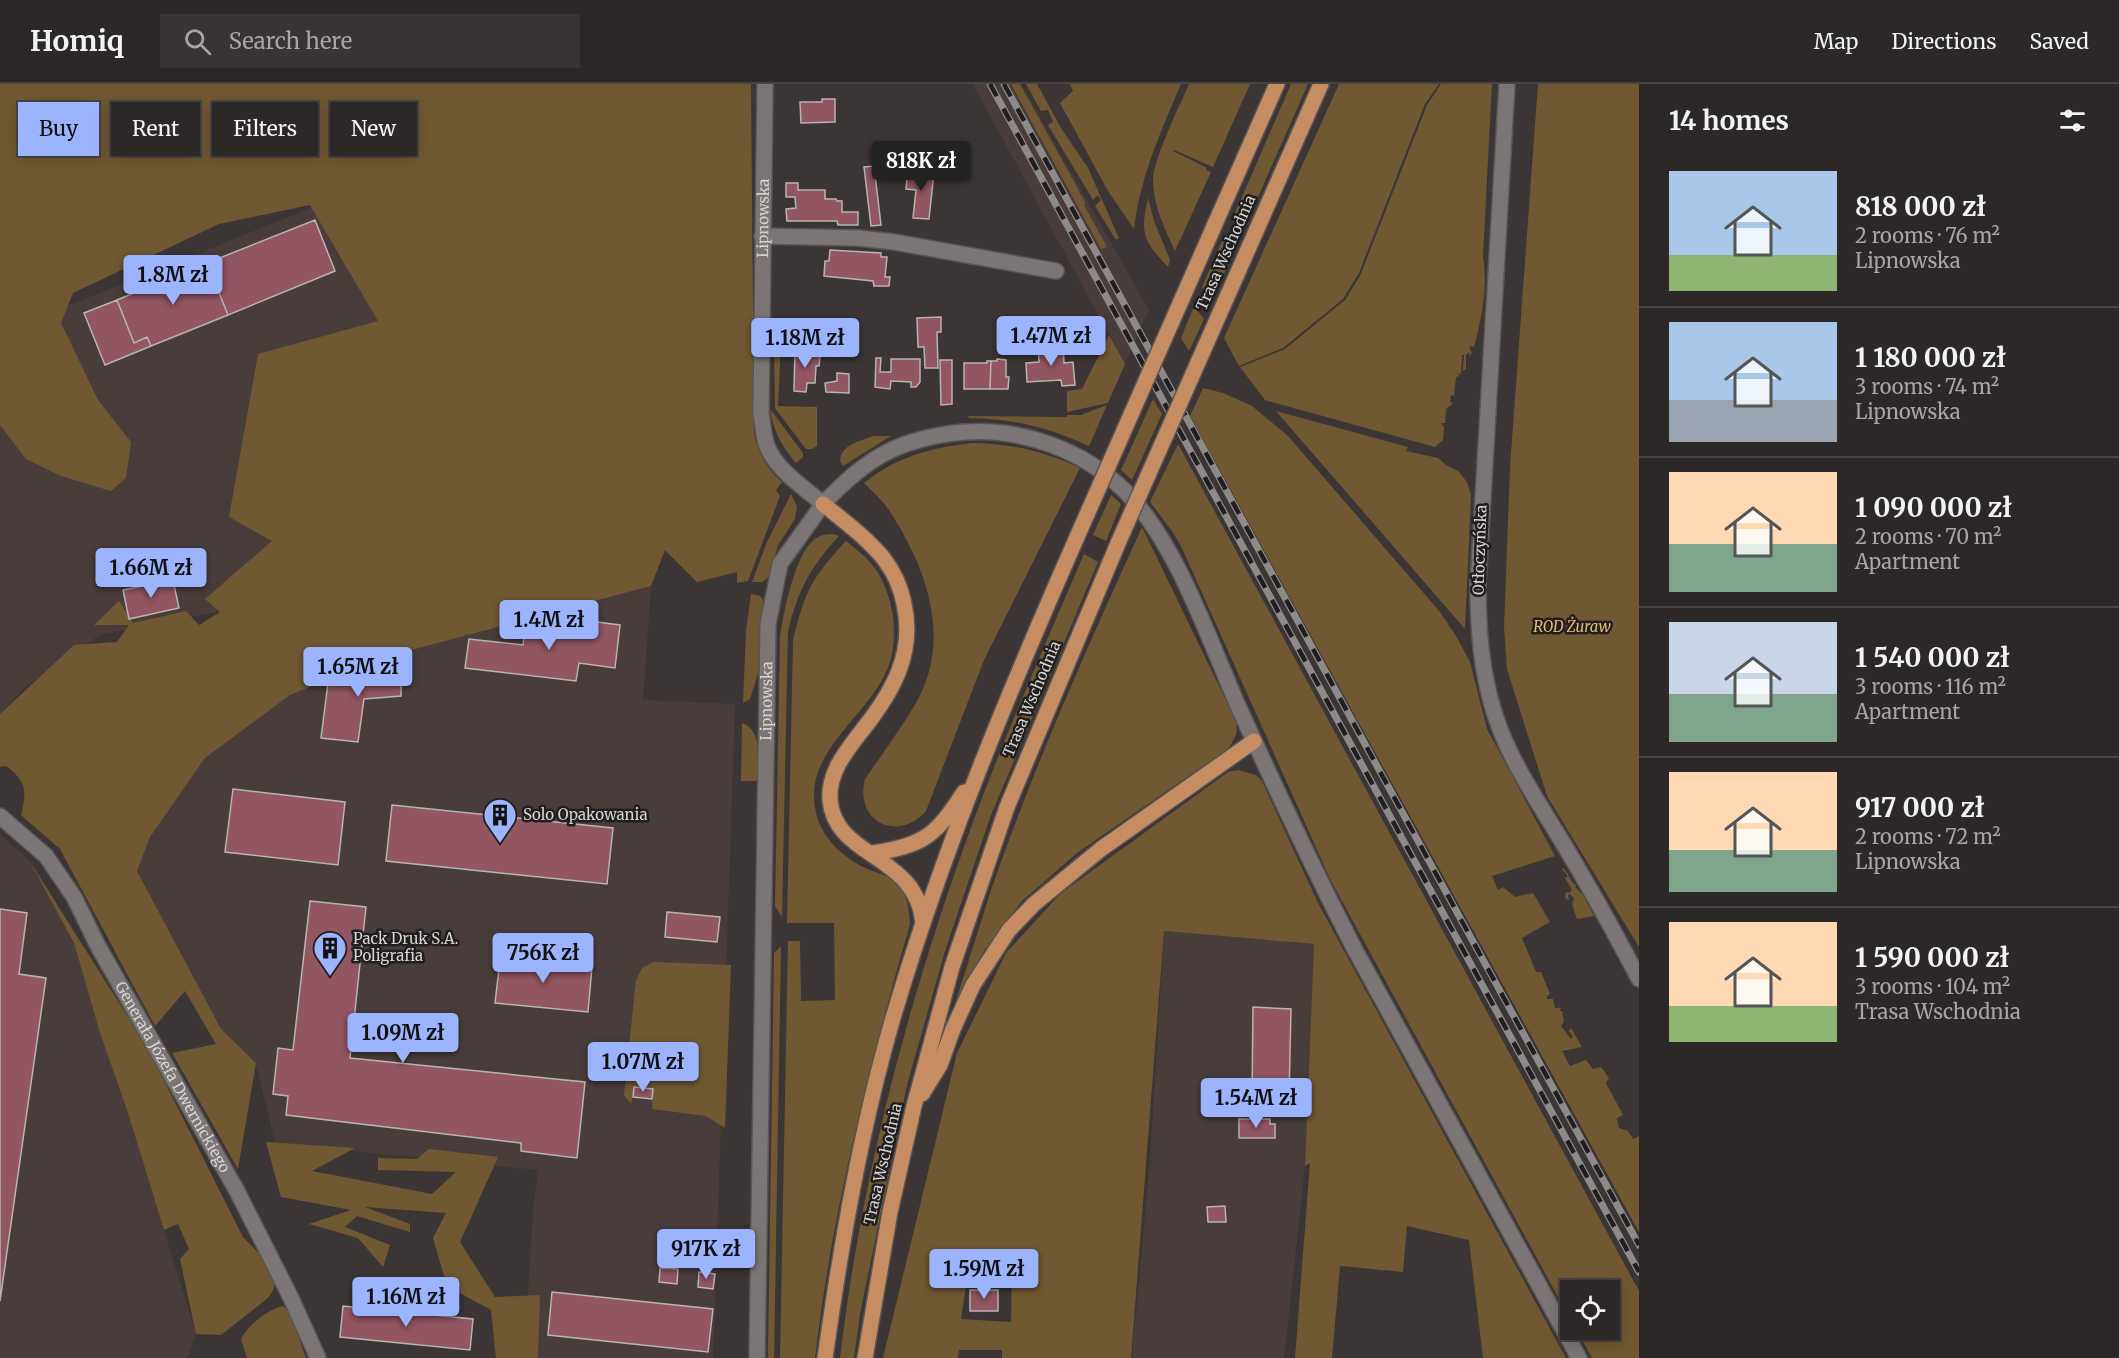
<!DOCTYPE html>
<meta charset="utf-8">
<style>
body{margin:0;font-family:Merriweather,serif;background:#383434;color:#f1f3f6;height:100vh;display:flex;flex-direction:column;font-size:22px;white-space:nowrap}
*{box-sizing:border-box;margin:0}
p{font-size:20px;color:#a6a6a8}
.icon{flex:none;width:33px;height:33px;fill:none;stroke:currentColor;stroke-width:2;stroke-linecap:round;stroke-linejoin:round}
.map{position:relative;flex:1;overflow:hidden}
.panel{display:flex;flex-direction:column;background:#2c2828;width:480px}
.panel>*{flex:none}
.guide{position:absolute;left:18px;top:18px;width:570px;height:54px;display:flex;gap:12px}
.controls{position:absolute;left:1560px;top:1196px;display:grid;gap:12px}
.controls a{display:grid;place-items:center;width:60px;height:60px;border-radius:0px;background:#2c2828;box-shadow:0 3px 15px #0003,0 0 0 2px #484445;font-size:30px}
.price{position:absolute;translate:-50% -51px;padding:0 14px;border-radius:6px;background:#9cb4fd;color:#111;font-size:20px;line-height:39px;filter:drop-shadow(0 2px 3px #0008)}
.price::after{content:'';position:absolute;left:50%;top:36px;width:18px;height:14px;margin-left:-9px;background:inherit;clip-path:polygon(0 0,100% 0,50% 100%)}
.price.current{background:#222;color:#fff}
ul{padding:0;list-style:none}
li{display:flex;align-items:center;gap:18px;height:150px;padding:0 30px}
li+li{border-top:2px solid #484445}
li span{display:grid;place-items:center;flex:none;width:168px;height:120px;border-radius:0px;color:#555}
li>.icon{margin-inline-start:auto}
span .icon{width:72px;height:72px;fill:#fffc;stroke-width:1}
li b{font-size:26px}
h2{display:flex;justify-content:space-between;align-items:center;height:72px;padding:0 30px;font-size:26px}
.tag{padding:0 21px;border-radius:0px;background:#2c2828;box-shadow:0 3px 15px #0003,0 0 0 2px #484445;font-size:21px;line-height:54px}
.tag.current{background:#9cb4fd;color:#111}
header{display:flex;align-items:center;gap:36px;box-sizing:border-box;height:84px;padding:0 30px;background:#2c2828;border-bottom:2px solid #484445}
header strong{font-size:28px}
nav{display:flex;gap:33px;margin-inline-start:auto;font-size:21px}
.search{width:420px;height:54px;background:#383434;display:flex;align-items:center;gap:15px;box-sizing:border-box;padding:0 21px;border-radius:0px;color:#a6a6a8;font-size:22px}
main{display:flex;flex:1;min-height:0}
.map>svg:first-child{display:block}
.built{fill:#493d3b}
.green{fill:#705932;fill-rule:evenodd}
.building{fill:#915662;stroke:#b9b3b4;stroke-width:1.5}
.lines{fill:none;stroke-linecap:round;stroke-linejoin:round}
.street-casing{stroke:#585554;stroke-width:18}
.primary-casing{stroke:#585554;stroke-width:18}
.street{stroke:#7b7675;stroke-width:15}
.primary{stroke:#c68d63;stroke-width:15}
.rail-casing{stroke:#8e8a89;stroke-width:7}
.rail{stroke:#201e1e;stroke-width:4.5;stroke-dasharray:14;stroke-linecap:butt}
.primary-bridge-casing{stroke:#585554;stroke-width:18;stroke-linecap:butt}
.primary-bridge{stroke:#c68d63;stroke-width:15}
.labels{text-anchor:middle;stroke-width:5;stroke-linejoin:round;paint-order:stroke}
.street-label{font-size:15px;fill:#d7d4d3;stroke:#201e1e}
.park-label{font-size:15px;font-style:italic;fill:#e8bc6e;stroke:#201e1e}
.poi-label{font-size:15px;fill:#d7d4d3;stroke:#201e1e;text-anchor:start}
</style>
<header>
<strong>Homiq</strong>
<div class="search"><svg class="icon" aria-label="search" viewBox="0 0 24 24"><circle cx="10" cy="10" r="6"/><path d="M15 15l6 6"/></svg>Search here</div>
<nav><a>Map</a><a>Directions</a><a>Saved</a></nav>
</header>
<main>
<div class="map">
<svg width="1639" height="1274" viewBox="0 0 1639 1274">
<rect width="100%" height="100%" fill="#3b3635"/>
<path class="built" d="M 973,0 L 1021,0 L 1149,226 L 1125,280 Z
M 319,121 L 519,468 L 100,551 L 24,604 L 0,630 L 0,249 Z
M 651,502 L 643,616 L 735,620 L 713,1274 L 524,1274 L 533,1127 L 538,1086 L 275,1059 L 256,979 L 221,945 L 137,787 L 150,753 L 205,674 L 290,611 L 389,572 Z
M 0,751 L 29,776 L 74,859 L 100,949 L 128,1029 L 196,1250 L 187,1274 L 0,1274 Z
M 1164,847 L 1314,860 L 1305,1082 L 1284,1274 L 1132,1274 L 1150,1078 Z"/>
<path class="green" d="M 0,0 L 751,0 L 754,350 C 759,370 766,384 782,398 L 776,406 L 780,412 L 748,497 L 737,499 L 737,488 L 697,498 L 665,466 L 651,502 L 389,572 L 290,611 L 205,674 L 150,753 L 137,787 L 221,945 L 256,979 L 238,1085 L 172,969 L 216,960 L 185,907 L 155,942 L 60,765 L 21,731 C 27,707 27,698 6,682 L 0,683 L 0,630 L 74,561 L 117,558 L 129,541 L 94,541 L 119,517 L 133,539 L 186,527 L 199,541 L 220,528 L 205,515 L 272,457 L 229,433 L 258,270 L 378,237 L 310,121 L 219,140 L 73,209 L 61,239 L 98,316 L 131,358 L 126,394 L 111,407 L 61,392 L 26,375 L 0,341 Z
M 1011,0 L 1020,0 L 1085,118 L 1084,121 L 1107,163 L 1101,165 Z
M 1026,0 L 1037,0 L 1061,44 L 1088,84 L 1119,154 L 1116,156 L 1095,122 L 1101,116 L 1098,111 L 1093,116 L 1048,41 L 1053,38 L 1048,26 L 1041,27 Z
M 1070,0 L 1181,0 C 1161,47 1140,93 1134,145 L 1108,107 L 1060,19 L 1073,7 Z
M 1189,0 L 1250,0 L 1213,83 L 1174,66 L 1173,67 L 1207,84 L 1206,86 L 1211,88 L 1175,167 C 1165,145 1153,121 1153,96 C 1153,76 1180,21 1189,0 Z
M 1291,0 L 1308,0 L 1246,140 L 1235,129 Z
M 1339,0 L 1439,0 L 1425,20 L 1359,189 L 1343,215 L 1283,264 L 1239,282 L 1224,254 Z
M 1441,0 L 1492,0 L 1483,172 C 1488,205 1482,231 1474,263 L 1470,262 L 1470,266 L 1472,268 L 1470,273 L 1469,268 L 1466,271 L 1466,285 L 1463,287 L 1464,271 L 1462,271 L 1461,290 L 1457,289 L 1460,292 L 1456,293 L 1454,312 L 1451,311 L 1450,317 L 1453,320 L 1446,325 L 1445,339 L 1441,339 L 1444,343 L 1443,356 L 1435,363 L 1265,316 L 1240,283 L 1285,265 L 1345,216 L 1360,192 L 1427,21 Z
M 1538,0 L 1639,0 L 1639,863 L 1547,712 L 1507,585 L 1504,544 L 1510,383 Z
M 1148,114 L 1154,137 L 1170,176 L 1168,183 C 1143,156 1140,150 1148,114 Z
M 1224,153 L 1238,159 L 1212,217 L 1202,203 Z
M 1194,222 L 1204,235 L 1189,267 L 1181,254 Z
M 1109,251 L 1125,280 L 1108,319 L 1067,328 L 1067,307 L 1082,305 Z
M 774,261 L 781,261 L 778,322 L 817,323 L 817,362 L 812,365 L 806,365 L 775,324 Z
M 1203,304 L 1223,309 L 1252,322 L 1288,352 L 1440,528 L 1456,552 L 1470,578 L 1487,645 L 1555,772 L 1492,792 L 1498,806 L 1503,803 L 1515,813 L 1533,809 L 1550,838 L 1522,854 L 1536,888 L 1541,888 L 1550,910 L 1547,912 L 1547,915 L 1553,915 L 1555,924 L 1561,924 L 1559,927 L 1562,927 L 1564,938 L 1561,942 L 1571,955 L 1573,953 L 1569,947 L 1571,944 L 1582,963 L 1562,967 L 1570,982 L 1586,976 L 1593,985 L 1601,983 L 1609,994 L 1606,999 L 1623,1031 L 1617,1034 L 1619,1044 L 1628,1047 L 1633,1055 L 1639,1052 L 1639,1148 L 1190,332 Z
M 1153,315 L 1162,330 L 1132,396 L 1121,386 Z
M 1107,321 L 1089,362 C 1047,343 1015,335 969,334 L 968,332 L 1067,333 L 1067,331 L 1081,331 Z
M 770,325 L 803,369 L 803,373 L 796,379 C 782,362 773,347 770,325 Z
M 1276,327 L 1408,363 L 1406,367 L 1438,374 L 1446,381 L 1458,387 L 1467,398 L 1471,411 L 1465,545 Z
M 873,352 L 891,352 L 843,382 L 840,377 C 841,360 859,358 873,352 Z
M 973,359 C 1013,360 1043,367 1080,384 L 984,576 L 926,727 C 898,759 854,738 865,695 C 882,670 901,645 916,619 C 953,554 926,483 889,426 C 882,416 872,407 864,399 C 898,372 930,364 973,359 Z
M 1178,360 L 1639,1207 L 1639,1274 L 1592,1274 L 1576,1245 L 1610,1245 L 1610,1206 L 1570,1206 L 1570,1235 L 1331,797 L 1181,462 L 1172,447 L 1150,418 Z
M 791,410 L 797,422 L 795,435 L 778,461 L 769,493 L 762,498 L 752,498 L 767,458 Z
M 1111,411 L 1121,420 L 1106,457 L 1093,451 Z
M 1142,443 L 1237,639 L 1236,651 L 1229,664 L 1077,769 L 1022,817 L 983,868 L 955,920 C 967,882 979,844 991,806 C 1034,682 1088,562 1142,443 Z
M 833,450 L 839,452 C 810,483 798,507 788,547 L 782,833 L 775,822 L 780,553 C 783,530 795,469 815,455 C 820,451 827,450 833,450 Z
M 846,457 C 854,464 863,470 870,478 C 883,493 890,513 893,532 C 895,549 894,570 887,586 C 867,633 805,667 815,724 C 820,754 844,775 870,786 C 877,789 886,791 892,795 C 907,804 909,824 910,840 C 869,982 832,1127 815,1274 L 780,1274 L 788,857 L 800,857 L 801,917 L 835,916 L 834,839 L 787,839 L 793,557 C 804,509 812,493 846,457 Z
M 1084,470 L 1098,478 L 991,731 L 945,867 L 907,1001 L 860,1230 L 854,1274 L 840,1274 C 862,1088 911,905 976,730 C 1009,642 1047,556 1084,470 Z
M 751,510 L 760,512 L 763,516 L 758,590 L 750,615 L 743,619 L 746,547 Z
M 742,639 C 764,647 757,678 757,697 L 741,697 Z
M 1238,686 L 1256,691 L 1262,697 L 1318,819 L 1566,1274 L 1483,1274 L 1469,1156 L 1407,1142 L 1403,1188 L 1340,1182 L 1332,1274 L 1295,1274 L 1310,1079 L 1305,1082 L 1314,860 L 1164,847 L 1131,1274 L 1002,1274 L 1002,1266 L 959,1266 L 958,1274 L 883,1274 L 957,969 L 1006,869 L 1060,810 L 1228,688 ZM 969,1182 L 1012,1187 L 1011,1238 L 961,1235 Z
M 29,776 L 148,965 L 243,1153 L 271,1182 L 274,1196 L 274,1205 L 268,1214 L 221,1251 L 196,1250 L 180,1175 L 189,1165 L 178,1140 L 164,1146 L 128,1029 L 100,949 L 74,859 Z
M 1563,784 C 1569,788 1569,798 1576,801 L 1575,803 L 1583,811 L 1594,832 L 1577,835 L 1572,820 L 1574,814 L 1570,810 L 1568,811 L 1569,816 L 1565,814 L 1566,808 L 1569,809 L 1572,806 L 1565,794 L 1568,793 L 1565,788 L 1562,786 Z
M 781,862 L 774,1274 L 768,1274 L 774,869 Z
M 654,878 L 731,881 L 725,1044 L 706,1032 L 652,1025 L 653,1005 L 634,1003 L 631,1020 L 624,1011 L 636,896 L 642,884 Z
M 266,1058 L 355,1064 L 312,1087 L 432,1110 L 456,1088 L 378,1086 L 378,1074 L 417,1075 L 429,1065 L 498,1073 L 460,1158 L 495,1213 L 540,1211 L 538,1274 L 496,1274 L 491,1226 L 447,1202 L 433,1154 L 446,1129 L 365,1123 L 410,1140 L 410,1148 L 357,1132 L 345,1143 L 390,1161 L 383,1183 L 358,1154 L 309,1140 L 351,1126 L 281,1113 Z
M 283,1222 L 290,1229 L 306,1274 L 247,1274 L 241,1255 C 247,1242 268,1225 283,1222 Z"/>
<path class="building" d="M 822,15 L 835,15 L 835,38 L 801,39 L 800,18 L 822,18 Z
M 874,82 L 881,141 L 871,142 L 864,83 Z
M 908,86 L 934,88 L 929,135 L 913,134 L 916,106 L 906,105 Z
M 786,99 L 798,99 L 798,106 L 825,106 L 825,115 L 836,115 L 837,117 L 842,117 L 842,128 L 858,128 L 858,141 L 838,141 L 837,137 L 787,137 L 786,125 L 796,124 L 795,113 L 786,113 Z
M 315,136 L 335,187 L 228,231 L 207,179 Z
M 830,166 L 881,169 L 881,173 L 887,173 L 885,193 L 890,193 L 889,202 L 874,202 L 873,197 L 824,192 L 825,177 L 829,177 Z
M 207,179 L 228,231 L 151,262 L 147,253 L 134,259 L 117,216 Z
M 117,216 L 134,259 L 147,253 L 151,262 L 105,281 L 84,229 Z
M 941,233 L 941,248 L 937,248 L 938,284 L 925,284 L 924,263 L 918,263 L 917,234 Z
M 1063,261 L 1064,279 L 1073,278 L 1075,301 L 1062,302 L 1061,296 L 1027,298 L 1026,279 L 1039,278 L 1038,262 Z
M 795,265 L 814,266 L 814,272 L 820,272 L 819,282 L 816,282 L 815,299 L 807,299 L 806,308 L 794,307 Z
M 876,274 L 881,274 L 880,288 L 891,288 L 891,275 L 920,275 L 920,298 L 916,303 L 911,303 L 911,298 L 891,297 L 890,305 L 875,303 Z
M 997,275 L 1006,276 L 1006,293 L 1009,293 L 1008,305 L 990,305 L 991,277 L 997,277 Z
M 940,276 L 952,276 L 952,320 L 941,321 Z
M 987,277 L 991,277 L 990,305 L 964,305 L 964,279 L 987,279 Z
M 837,289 L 849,290 L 849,309 L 826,308 L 825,299 L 837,297 Z
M 173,496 L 179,524 L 129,535 L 123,506 Z
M 565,534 L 620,541 L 615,584 L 579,579 L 576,597 L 465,584 L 469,555 L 523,561 L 525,545 L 563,549 Z
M 402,572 L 401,612 L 364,615 L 358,658 L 321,654 L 328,599 Z
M 233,705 L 345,718 L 338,781 L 225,768 Z
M 392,721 L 613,744 L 607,800 L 386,777 Z
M 310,817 L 366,823 L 350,974 L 585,998 L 577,1074 L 521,1067 L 521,1059 L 286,1031 L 288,1012 L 273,1010 L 278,964 L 293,966 Z
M 0,825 L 27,829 L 19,890 L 46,894 L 0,1217 Z
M 667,828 L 720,833 L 717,858 L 665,853 Z
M 501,868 L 538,872 L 537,877 L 592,883 L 588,928 L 495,919 Z
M 1253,923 L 1291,925 L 1289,1014 L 1252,1014 Z
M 634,1003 L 653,1005 L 652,1015 L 633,1013 Z
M 1239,1035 L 1270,1035 L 1270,1040 L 1275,1040 L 1275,1054 L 1239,1054 Z
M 1225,1122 L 1226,1138 L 1208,1138 L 1207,1123 Z
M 660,1184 L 678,1185 L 677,1200 L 659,1198 Z
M 699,1188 L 715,1190 L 713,1205 L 698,1203 Z
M 970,1206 L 998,1206 L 998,1227 L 970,1227 Z
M 552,1208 L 713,1225 L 708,1268 L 548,1251 Z
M 343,1222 L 473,1235 L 470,1266 L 340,1253 Z"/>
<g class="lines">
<defs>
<g id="street">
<path d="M 1507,0 L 1478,500 C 1478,545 1481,588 1495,631 C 1511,681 1544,726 1570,771 C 1594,811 1617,853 1639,895"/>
<path d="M 762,152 L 858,154 L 894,158 L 1056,187"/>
<path d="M 823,420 C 867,373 900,354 964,348 C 1023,344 1083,366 1125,407 C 1175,457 1207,550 1235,615 C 1273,699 1312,782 1354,864 L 1579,1274"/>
<path id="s1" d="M 0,732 L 46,772 L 74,813 L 98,862 L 237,1107 L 291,1214 L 318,1274"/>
<path id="s2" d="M 757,1274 L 768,540 L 780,480 L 823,420 C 805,404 776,386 767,362 C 763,351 763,340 761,329 L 765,0"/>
</g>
<path id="primary" d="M 1215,140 L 1277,0
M 1238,188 L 1321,0
M 823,420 C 844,437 867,454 884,475 C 894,488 901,504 904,520 C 915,569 893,607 864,644 C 848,665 828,687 830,716 C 835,775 918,770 923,840
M 872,769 C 924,762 936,751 964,708
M 922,1010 L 940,981 L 953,945 L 973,901 L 1009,846 L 1034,820 L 1101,765 L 1254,657
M 825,1274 C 841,1161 861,1044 893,934 C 946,754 1020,581 1096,410
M 865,1274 L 890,1128 L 914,1022 L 952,883 L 1007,723 L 1119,457"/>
</defs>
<use href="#street" class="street-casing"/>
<use href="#primary" class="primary-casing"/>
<use href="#street" class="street"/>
<use href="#primary" class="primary"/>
<defs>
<path id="rail" d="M 990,0 L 1639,1188
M 1004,0 L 1639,1161"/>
</defs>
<use href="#rail" class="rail-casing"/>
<use href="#rail" class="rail"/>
<defs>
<path id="primary-bridge" d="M 1096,410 L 1215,140
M 1119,457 L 1238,188"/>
</defs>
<use href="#primary-bridge" class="primary-bridge-casing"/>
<use href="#primary-bridge" class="primary-bridge"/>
</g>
<defs>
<symbol id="building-pin" viewBox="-11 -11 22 30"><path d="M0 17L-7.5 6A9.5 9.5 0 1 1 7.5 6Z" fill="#9cb4fd" stroke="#201e1e"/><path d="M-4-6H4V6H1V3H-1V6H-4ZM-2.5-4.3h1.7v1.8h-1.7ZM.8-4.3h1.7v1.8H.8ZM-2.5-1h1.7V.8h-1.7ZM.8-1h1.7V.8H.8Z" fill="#111"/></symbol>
</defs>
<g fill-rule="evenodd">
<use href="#building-pin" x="481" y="712" width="38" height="52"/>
<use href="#building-pin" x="311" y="845" width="38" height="52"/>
</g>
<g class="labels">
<g class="street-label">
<text dy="5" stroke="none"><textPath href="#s2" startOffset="1179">Lipnowska</textPath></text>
<text transform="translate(1226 169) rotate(-66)" y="5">Trasa Wschodnia</text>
<text transform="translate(1480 466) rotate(-88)" y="5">Otłoczyńska</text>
<text transform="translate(1032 615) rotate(-67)" y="5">Trasa Wschodnia</text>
<text dy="5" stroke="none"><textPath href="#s2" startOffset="657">Lipnowska</textPath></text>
<text dy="5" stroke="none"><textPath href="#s1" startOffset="316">Generała Józefa Dwernickiego</textPath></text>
<text transform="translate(883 1080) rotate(-77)" y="5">Trasa Wschodnia</text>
</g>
<g class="park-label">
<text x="1572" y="548">ROD Żuraw</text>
</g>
<g class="poi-label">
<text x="523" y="736">Solo Opakowania</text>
<text x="353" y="860">Pack Druk S.A.<tspan x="353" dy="17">Poligrafia</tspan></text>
</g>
</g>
</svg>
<div class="controls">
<a><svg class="icon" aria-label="locate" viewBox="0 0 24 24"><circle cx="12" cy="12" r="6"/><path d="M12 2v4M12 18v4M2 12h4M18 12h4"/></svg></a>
</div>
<b class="price current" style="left:921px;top:108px">818K zł</b>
<b class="price" style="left:173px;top:222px">1.8M zł</b>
<b class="price" style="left:1051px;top:283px">1.47M zł</b>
<b class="price" style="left:805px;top:285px">1.18M zł</b>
<b class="price" style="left:151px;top:515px">1.66M zł</b>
<b class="price" style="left:549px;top:567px">1.4M zł</b>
<b class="price" style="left:358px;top:614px">1.65M zł</b>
<b class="price" style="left:543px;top:900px">756K zł</b>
<b class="price" style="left:403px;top:980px">1.09M zł</b>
<b class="price" style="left:643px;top:1009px">1.07M zł</b>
<b class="price" style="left:1256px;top:1045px">1.54M zł</b>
<b class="price" style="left:706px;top:1196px">917K zł</b>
<b class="price" style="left:984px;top:1216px">1.59M zł</b>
<b class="price" style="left:406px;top:1244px">1.16M zł</b>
<div class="guide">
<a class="tag current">Buy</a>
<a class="tag">Rent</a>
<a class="tag">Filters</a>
<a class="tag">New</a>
</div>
</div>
<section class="panel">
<h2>14 homes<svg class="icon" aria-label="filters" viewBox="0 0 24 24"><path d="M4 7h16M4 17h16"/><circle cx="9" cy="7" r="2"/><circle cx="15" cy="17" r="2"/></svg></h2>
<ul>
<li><span style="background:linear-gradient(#a9c7e8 70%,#8fb573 0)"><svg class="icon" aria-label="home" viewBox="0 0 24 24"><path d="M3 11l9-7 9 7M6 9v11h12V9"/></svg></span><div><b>818 000 zł</b><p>2 rooms · 76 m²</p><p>Lipnowska</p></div></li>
<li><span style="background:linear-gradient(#a9c7e8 65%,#9aa5b1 0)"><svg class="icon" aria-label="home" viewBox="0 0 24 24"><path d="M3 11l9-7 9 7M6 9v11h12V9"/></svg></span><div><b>1 180 000 zł</b><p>3 rooms · 74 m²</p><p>Lipnowska</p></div></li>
<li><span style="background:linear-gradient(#ffd9b3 60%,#7fa58c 0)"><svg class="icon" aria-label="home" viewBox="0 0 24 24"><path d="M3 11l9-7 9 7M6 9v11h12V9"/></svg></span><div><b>1 090 000 zł</b><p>2 rooms · 70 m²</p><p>Apartment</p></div></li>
<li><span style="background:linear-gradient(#c9d6e8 60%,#7fa58c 0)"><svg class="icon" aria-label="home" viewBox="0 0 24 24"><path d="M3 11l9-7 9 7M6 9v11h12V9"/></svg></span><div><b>1 540 000 zł</b><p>3 rooms · 116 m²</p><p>Apartment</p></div></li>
<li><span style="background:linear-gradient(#ffd9b3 65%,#7fa58c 0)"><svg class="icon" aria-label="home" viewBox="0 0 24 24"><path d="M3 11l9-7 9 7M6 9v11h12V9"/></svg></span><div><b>917 000 zł</b><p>2 rooms · 72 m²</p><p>Lipnowska</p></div></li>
<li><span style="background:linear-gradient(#ffd9b3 70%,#8fb573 0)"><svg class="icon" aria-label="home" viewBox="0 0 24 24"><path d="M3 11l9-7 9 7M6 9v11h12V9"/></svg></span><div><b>1 590 000 zł</b><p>3 rooms · 104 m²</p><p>Trasa Wschodnia</p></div></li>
</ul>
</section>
</main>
